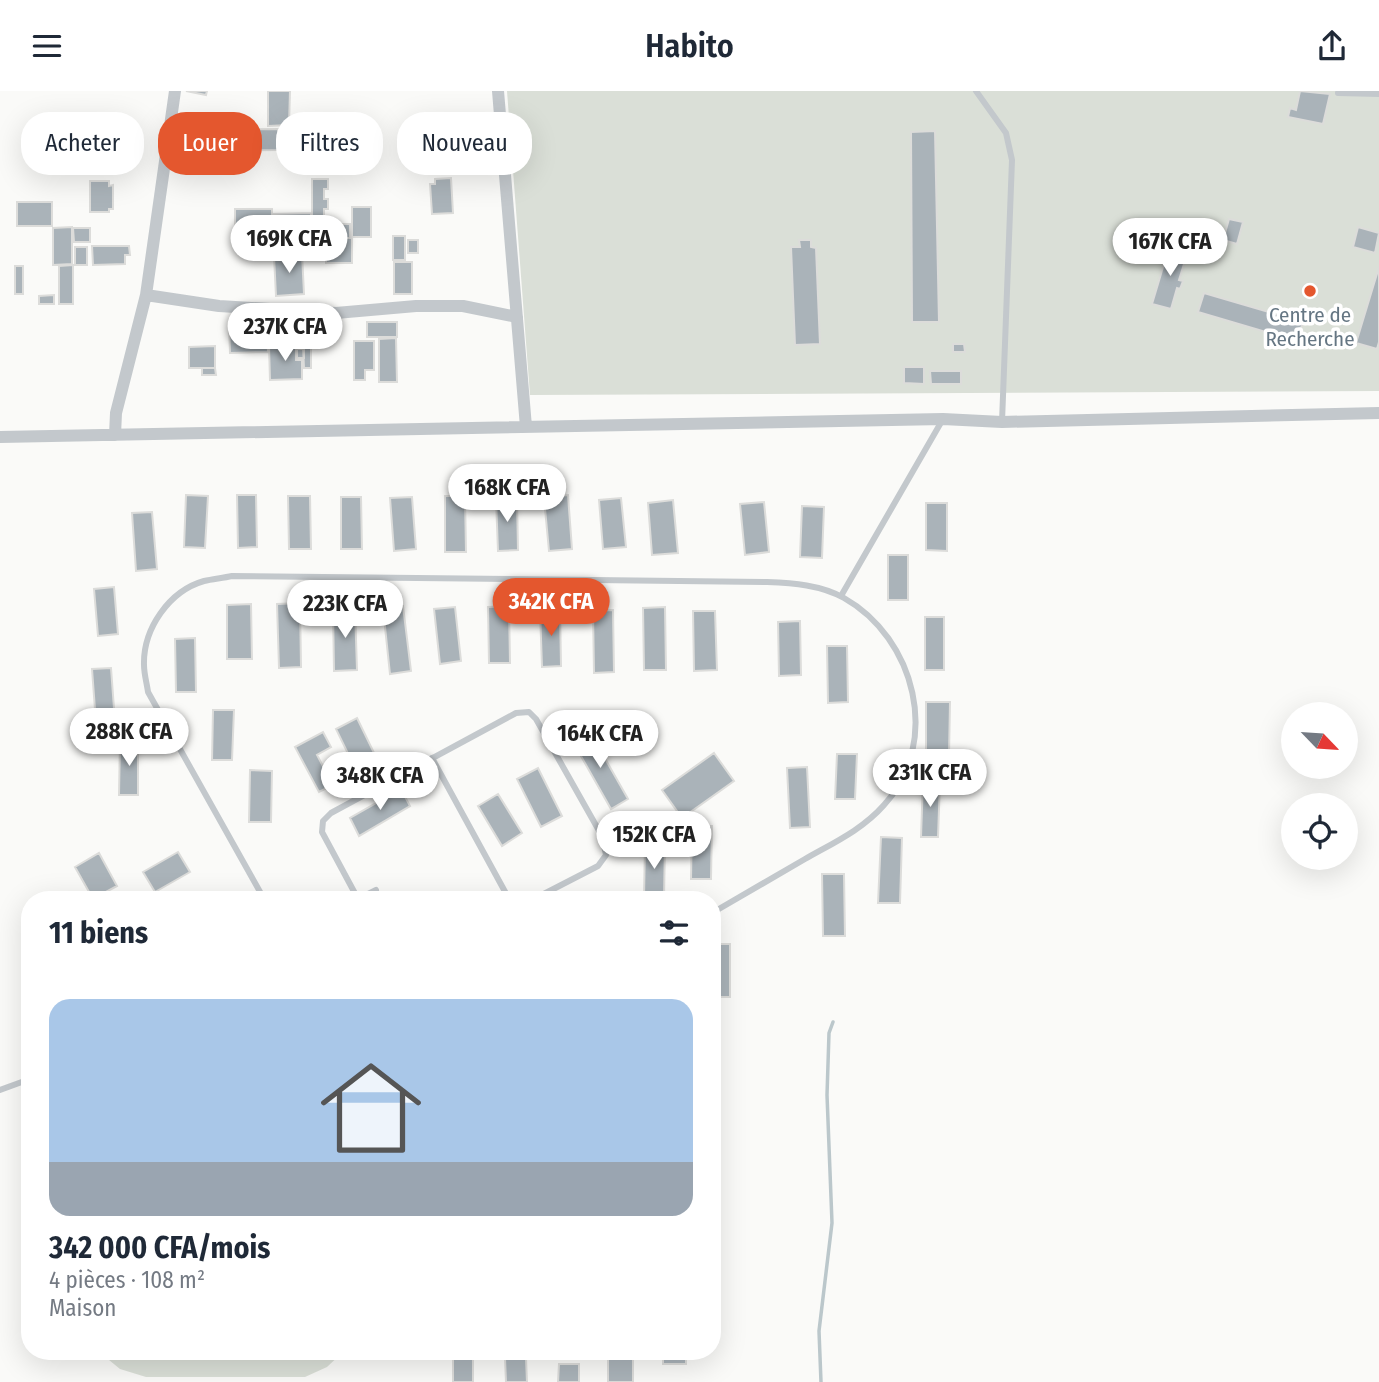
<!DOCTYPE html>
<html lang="fr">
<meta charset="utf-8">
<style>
body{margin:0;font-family:"Fira Sans Condensed",sans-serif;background:#f2f2f3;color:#1f2937;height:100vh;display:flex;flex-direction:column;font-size:26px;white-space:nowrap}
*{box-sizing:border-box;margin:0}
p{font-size:23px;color:#747a83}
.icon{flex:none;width:38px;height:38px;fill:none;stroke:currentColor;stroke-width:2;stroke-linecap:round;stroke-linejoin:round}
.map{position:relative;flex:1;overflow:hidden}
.details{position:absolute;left:21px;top:800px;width:700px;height:469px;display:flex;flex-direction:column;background:#fff;border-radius:28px;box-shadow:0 7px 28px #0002}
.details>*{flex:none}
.banner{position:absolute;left:21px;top:21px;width:700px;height:63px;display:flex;gap:14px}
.needle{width:46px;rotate:115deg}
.controls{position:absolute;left:1281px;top:611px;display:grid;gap:14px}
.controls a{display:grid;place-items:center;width:77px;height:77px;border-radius:50%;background:#fff;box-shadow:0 7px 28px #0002;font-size:35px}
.price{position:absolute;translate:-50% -60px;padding:0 16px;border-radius:24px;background:#fff;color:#222;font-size:23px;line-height:46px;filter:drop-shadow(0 2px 4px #0008)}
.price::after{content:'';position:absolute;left:50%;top:42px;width:21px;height:16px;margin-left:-10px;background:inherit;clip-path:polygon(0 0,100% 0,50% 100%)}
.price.on{background:#e4572e;color:#fff}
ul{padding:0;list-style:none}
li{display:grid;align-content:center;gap:14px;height:371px;padding:0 28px}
li span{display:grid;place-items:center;height:217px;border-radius:21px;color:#555}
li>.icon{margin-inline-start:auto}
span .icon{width:126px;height:126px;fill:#fffc;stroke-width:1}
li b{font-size:30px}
h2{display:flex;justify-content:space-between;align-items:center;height:84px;padding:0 28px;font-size:30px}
.tag{padding:0 24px;border-radius:28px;background:#fff;box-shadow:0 7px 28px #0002;font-size:24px;line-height:63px}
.tag.on{background:#e4572e;color:#fff}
header{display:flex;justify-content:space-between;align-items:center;height:91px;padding:0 28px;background:#fff;font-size:32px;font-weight:600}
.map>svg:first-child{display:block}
.green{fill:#dadfd7}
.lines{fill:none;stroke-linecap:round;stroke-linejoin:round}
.stream{stroke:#bbc7cb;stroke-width:3.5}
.building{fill:#aab3b9;stroke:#dcdcda;stroke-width:2}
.service{stroke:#c3c8cc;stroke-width:6}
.minor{stroke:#c3c8cc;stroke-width:12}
.poi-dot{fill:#e4572e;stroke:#fff;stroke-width:2.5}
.labels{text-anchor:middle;stroke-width:7;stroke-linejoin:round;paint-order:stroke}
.poi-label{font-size:21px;fill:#657683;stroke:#fff}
</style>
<header><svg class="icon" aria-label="menu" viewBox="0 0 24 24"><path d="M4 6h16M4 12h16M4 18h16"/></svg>Habito<svg class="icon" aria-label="share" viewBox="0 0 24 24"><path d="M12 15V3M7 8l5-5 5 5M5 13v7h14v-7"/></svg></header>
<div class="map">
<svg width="1379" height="1291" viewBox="0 0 1379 1291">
<rect width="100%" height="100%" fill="#fafaf8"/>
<path class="green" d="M 507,0 L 1379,0 L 1379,300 L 530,304 Z
M 98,1260 L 344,1260 L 327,1276 L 305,1286 L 146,1286 L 120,1278 Z"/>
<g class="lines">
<path class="stream" d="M 821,1291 L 819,1240 L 832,1132 L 827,1004 L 829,942 L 833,931"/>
</g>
<path class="building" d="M 186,0 L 207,0 L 206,4 Z
M 268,0 L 290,0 L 289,34 L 268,35 Z
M 1300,0 L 1330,3 L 1323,33 L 1288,26 L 1290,17 L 1296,19 Z
M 64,29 L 64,46 L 32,47 L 32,30 Z
M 278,38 L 279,59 L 180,60 L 181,39 Z
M 935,40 L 939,231 L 912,231 L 911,41 Z
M 107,46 L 107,66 L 81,66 L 81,47 Z
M 451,87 L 453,122 L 432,123 L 430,93 L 435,93 L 435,88 Z
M 312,88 L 328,88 L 328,98 L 324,98 L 324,108 L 328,108 L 328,118 L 324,118 L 324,130 L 328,130 L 326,145 L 312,146 Z
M 90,90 L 109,90 L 109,95 L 113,94 L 113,118 L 109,118 L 109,121 L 90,121 Z
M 17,111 L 52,111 L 52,135 L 17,135 Z
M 352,116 L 371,116 L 371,146 L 352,146 Z
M 235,118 L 272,118 L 272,145 L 235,146 Z
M 311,122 L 311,144 L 273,145 L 273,123 Z
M 1229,128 L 1243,131 L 1237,153 L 1223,149 Z
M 329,133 L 350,133 L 350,147 L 329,147 Z
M 72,136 L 72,173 L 53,174 L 53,137 Z
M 1358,136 L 1379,142 L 1375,162 L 1353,156 Z
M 73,137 L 90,137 L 90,151 L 74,151 Z
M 393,145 L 405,145 L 405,169 L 393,169 Z
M 273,146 L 313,146 L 313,161 L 273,162 Z
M 326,147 L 352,147 L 352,172 L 326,172 Z
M 408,149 L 418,149 L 418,162 L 408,162 Z
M 799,149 L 811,149 L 811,156 L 816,157 L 820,253 L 795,254 L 791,156 L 800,156 Z
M 92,155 L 129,155 L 130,164 L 125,164 L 125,173 L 93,174 Z
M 75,156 L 87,156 L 87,174 L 75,174 Z
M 1169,156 L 1188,160 L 1179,189 L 1183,190 L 1180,198 L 1177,197 L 1171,218 L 1152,213 Z
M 302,163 L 304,203 L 276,205 L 274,165 Z
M 394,171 L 412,171 L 412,203 L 394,203 Z
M 73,174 L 73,213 L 59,213 L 59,175 Z
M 15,175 L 23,175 L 23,203 L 15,203 Z
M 1379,176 L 1379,251 L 1377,258 L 1356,252 Z
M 1204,202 L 1303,231 L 1297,250 L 1198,221 Z
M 54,204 L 54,213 L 39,213 L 39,205 Z
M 367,231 L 397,231 L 397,246 L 367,246 Z
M 267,232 L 268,261 L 230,262 L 229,233 Z
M 311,236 L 311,254 L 269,254 L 269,237 Z
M 396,247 L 397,291 L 379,291 L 379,248 Z
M 354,250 L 374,250 L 374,279 L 365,279 L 365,289 L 354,289 Z
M 953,253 L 964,253 L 965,261 L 953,261 Z
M 215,255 L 215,277 L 189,277 L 189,256 Z
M 269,255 L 296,255 L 296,269 L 302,269 L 302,288 L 270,289 Z
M 303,255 L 311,255 L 311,277 L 304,277 Z
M 297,258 L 304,258 L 304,267 L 297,267 Z
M 904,276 L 924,276 L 924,293 L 904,292 Z
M 202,277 L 215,277 L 216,284 L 202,284 Z
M 930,280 L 961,280 L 961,293 L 931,293 Z
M 186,404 L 208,405 L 205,457 L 184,456 Z
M 237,404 L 256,404 L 257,456 L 238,457 Z
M 568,404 L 572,458 L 549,460 L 544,407 Z
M 288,405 L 310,405 L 311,458 L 289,458 Z
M 445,405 L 465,405 L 466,461 L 445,461 Z
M 341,406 L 361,406 L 362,458 L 341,458 Z
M 412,406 L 416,458 L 394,460 L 390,407 Z
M 517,407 L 518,459 L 498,460 L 496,408 Z
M 621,407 L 626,456 L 603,458 L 599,409 Z
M 673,409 L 678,462 L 652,464 L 648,412 Z
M 764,411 L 769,461 L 745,464 L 740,413 Z
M 926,412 L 947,412 L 947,460 L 926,459 Z
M 802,415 L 824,416 L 822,467 L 800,466 Z
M 152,421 L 157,478 L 136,480 L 132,422 Z
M 888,464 L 908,464 L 908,509 L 888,509 Z
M 114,496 L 118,543 L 98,545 L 94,498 Z
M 300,512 L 301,576 L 279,577 L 277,513 Z
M 251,513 L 252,568 L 227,568 L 227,514 Z
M 403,515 L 411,580 L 390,583 L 383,517 Z
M 509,515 L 510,572 L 489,572 L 488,516 Z
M 455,516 L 461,570 L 440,573 L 434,518 Z
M 665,516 L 666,579 L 644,579 L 643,517 Z
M 355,517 L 357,579 L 334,580 L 333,518 Z
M 560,518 L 561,575 L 542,576 L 540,519 Z
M 613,519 L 614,581 L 594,582 L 593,520 Z
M 693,520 L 715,520 L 717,579 L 694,580 Z
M 925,526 L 944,526 L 944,579 L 925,579 Z
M 800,530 L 801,584 L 779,585 L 778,531 Z
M 195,547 L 196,601 L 176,601 L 175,548 Z
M 827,555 L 847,555 L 848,611 L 828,612 Z
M 111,577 L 115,631 L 96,632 L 92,578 Z
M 926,611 L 950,611 L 949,665 L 926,665 Z
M 213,619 L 234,619 L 232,669 L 212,669 Z
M 357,627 L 377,668 L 356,679 L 336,638 Z
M 323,641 L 331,656 L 317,664 L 333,694 L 319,701 L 295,656 Z
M 590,641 L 628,708 L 611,718 L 573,651 Z
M 120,650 L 138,650 L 138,704 L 119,704 Z
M 714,662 L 734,690 L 682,727 L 662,699 Z
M 837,663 L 857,663 L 855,708 L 835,708 Z
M 807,676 L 810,736 L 790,737 L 787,677 Z
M 538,677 L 562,725 L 541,736 L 517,688 Z
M 250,679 L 272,680 L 271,731 L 249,731 Z
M 923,689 L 940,690 L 938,746 L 921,746 Z
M 401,698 L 410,715 L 359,745 L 350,727 Z
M 498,703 L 522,742 L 502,755 L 478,715 Z
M 692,735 L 712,735 L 711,788 L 691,788 Z
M 881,746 L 902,747 L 900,812 L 878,812 Z
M 645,752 L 665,752 L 664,808 L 644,808 Z
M 178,761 L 190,781 L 155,801 L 143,781 Z
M 99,762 L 117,795 L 93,808 L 75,776 Z
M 822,783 L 844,783 L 845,845 L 823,845 Z
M 712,853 L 730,853 L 730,906 L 712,906 Z
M 453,1260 L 473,1260 L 473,1291 L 453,1291 Z
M 608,1260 L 633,1260 L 633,1291 L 608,1291 Z
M 663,1260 L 686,1260 L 686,1273 L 663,1273 Z
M 505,1267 L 526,1267 L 527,1291 L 506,1291 Z
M 559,1273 L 579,1273 L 579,1291 L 558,1291 Z"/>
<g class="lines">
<path class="service" d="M 976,0 L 1006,42 L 1012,69 L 1002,331
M 1338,2 L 1379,3
M 841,505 L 943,328
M 432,667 L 509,808
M 264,808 L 148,601 C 147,593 144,583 144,574 C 143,538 169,500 204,490 C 213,488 223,487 232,485 L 767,491 C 793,492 821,494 844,507 C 915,547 942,651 884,714 C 862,739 833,752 805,768 C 774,786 743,804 712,822
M 358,808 L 322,741 L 323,730 L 331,722 L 516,622 L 529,621 L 536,628 L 602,745 L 606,764 L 598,775 L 534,808
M 358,808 L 376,799
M 0,999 L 30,988"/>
<path class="minor" d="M 498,0 L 526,336
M 146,204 L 219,215 L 336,222 L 416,215 L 463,215 L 517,226
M 115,344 L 116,322 L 146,204 L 175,0
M 0,346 L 943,328 L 1002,331 L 1379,322"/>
</g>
<circle class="poi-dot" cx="1310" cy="200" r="7"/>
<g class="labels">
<g class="poi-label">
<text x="1310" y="231">Centre de<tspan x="1310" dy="24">Recherche</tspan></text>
</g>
</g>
</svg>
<div class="controls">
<a><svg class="needle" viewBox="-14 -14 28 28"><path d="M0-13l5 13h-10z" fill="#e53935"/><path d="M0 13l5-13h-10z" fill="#747a83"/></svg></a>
<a><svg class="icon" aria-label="locate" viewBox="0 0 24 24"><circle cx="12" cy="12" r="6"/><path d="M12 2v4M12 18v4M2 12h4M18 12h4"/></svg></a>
</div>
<b class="price" style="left:289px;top:184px">169K CFA</b>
<b class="price" style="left:1170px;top:187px">167K CFA</b>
<b class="price" style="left:285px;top:272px">237K CFA</b>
<b class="price" style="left:507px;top:433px">168K CFA</b>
<b class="price on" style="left:551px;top:547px">342K CFA</b>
<b class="price" style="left:345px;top:549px">223K CFA</b>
<b class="price" style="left:129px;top:677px">288K CFA</b>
<b class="price" style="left:600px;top:679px">164K CFA</b>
<b class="price" style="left:930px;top:718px">231K CFA</b>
<b class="price" style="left:380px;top:721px">348K CFA</b>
<b class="price" style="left:654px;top:780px">152K CFA</b>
<div class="banner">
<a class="tag">Acheter</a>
<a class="tag on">Louer</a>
<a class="tag">Filtres</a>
<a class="tag">Nouveau</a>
</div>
<section class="details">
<h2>11 biens<svg class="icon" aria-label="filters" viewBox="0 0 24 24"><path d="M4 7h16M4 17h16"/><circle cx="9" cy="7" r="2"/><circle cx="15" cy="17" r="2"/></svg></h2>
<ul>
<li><span style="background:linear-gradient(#a9c7e8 75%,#9aa5b1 0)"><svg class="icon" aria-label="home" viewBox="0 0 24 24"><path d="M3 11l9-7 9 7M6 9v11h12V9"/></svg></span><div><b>342 000 CFA/mois</b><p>4 pièces · 108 m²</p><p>Maison</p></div></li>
</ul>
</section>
</div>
